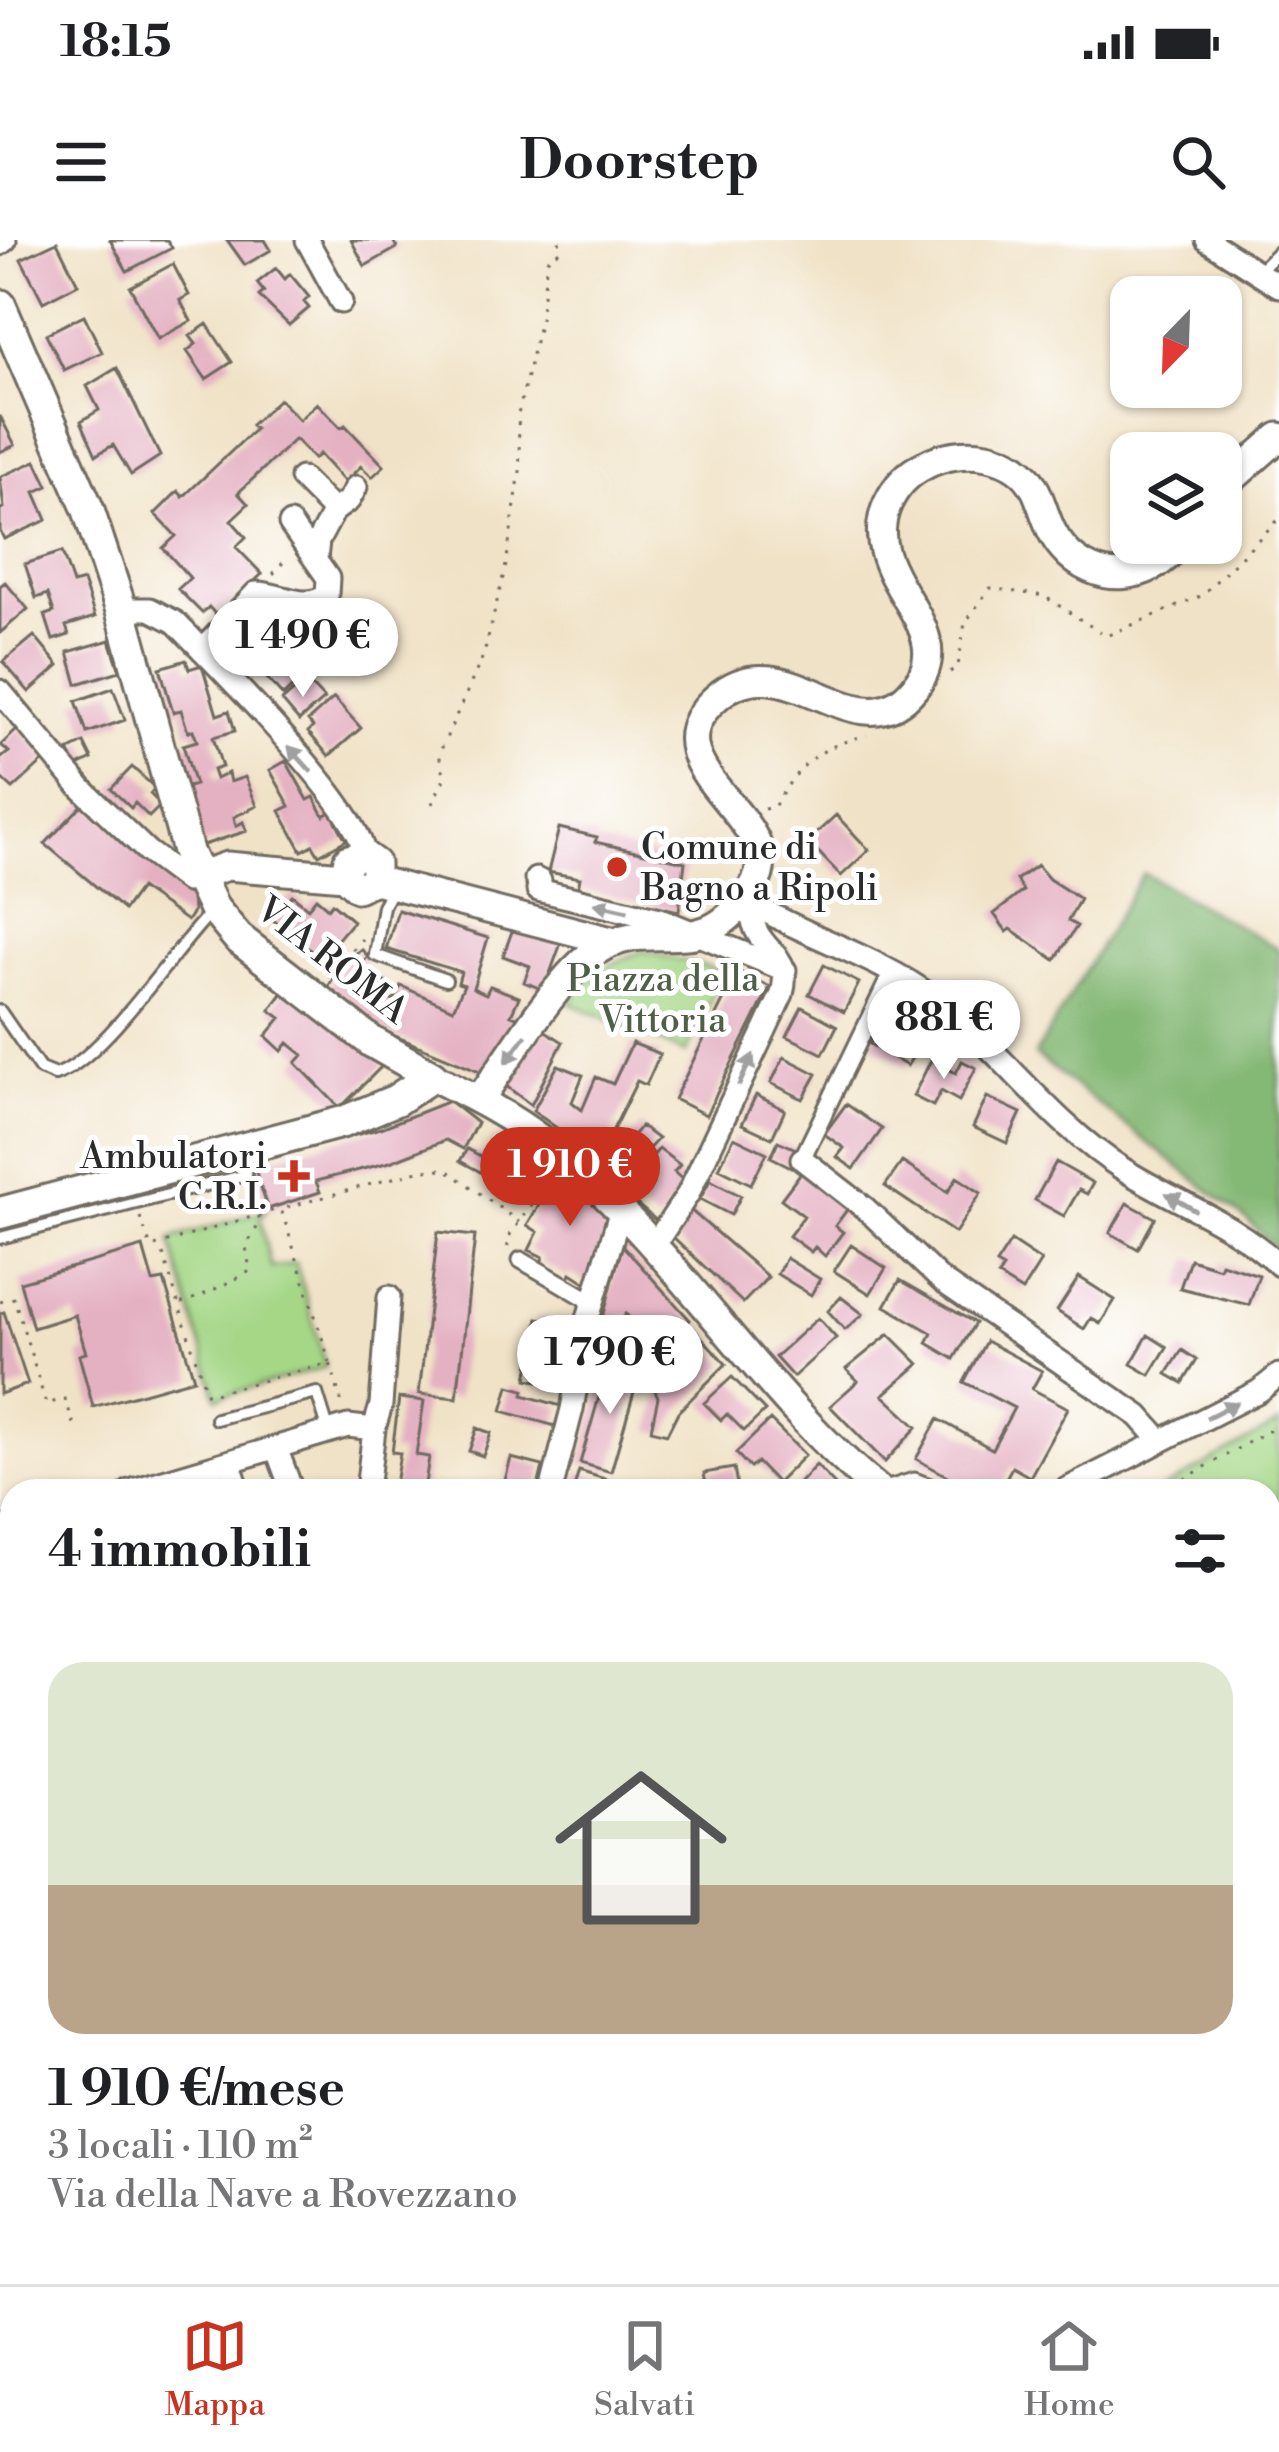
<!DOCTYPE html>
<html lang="it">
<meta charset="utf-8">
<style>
body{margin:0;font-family:"Libre Bodoni",serif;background:#f6f6f6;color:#202124;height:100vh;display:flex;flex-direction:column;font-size:45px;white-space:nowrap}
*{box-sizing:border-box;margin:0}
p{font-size:39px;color:#757577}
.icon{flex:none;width:66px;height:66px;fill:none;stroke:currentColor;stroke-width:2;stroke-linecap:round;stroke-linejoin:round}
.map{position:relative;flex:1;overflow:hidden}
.details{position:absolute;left:0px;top:1239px;width:1281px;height:807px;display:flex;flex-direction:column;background:#fff;border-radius:36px 36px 0 0;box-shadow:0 3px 9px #0004}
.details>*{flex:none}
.needle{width:78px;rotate:203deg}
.buttons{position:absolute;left:1110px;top:36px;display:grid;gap:24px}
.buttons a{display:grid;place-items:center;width:132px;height:132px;border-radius:24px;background:#fff;box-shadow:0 3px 9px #0004;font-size:60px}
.price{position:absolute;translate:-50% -102px;padding:0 27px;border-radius:42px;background:#fff;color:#222;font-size:39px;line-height:78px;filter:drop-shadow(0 3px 6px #0008)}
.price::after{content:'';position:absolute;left:50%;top:72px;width:36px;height:27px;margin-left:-18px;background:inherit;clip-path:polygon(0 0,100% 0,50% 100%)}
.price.on{background:#c8321e;color:#fff}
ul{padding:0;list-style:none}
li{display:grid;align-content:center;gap:24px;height:636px;padding:0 48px}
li+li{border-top:3px solid #e0e0e0}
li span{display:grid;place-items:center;height:372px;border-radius:36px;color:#555}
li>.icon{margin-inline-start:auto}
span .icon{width:216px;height:216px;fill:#fffc;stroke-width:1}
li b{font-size:51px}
h2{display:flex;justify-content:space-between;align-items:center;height:144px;padding:0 48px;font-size:51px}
.status{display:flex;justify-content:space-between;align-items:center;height:84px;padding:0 60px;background:#fff;direction:ltr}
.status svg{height:33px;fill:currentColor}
header{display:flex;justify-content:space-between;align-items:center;height:156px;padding:0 48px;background:#fff;font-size:54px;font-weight:800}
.dock{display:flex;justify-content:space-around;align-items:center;height:168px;border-top:3px solid #e0e0e0;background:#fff;font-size:33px;color:#757577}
.dock a{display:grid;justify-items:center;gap:6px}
.dock .on{color:#c8321e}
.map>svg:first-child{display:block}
.green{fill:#a5d787;stroke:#688159;stroke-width:3}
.forest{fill:#84b874;stroke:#587250;stroke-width:3}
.building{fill:#e4b1c2}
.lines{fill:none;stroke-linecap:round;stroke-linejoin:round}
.service-casing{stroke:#706b61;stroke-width:16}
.pedestrian-casing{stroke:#706b61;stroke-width:21}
.minor-casing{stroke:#706b61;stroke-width:27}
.tertiary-casing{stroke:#706b61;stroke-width:33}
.secondary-casing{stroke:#706b61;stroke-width:36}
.path{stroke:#706b61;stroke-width:3;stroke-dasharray:3 9;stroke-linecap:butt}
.service{stroke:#fff;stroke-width:10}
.pedestrian{stroke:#fff;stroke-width:15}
.minor{stroke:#fff;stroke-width:21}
.tertiary{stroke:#fff;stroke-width:27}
.secondary{stroke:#fff;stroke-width:30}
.oneway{fill:#a0a0a0}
.poi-dot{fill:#c8321e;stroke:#fff;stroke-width:4.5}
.labels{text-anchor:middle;stroke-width:10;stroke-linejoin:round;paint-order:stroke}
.poi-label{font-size:36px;fill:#2b2b2b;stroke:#fff;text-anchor:start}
.street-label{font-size:36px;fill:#2b2b2b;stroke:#fff}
.park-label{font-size:36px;fill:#505f47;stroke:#fff}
</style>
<div class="status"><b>18:15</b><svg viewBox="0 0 49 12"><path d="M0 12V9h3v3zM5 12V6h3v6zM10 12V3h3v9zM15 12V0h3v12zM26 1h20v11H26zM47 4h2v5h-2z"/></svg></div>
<header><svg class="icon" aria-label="menu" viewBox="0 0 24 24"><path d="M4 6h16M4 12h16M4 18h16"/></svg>Doorstep<svg class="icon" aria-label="search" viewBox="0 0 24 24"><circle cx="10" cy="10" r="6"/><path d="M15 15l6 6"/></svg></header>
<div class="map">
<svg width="1279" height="2044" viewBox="0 0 1279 2044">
<rect width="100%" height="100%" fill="#fff"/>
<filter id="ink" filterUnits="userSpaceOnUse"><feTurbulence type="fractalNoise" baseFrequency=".00833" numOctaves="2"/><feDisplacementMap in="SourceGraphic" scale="24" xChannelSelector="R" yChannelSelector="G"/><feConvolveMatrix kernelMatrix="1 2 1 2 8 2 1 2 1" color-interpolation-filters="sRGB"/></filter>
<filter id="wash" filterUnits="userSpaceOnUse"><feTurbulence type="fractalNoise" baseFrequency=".004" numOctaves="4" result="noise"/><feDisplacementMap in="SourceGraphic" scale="48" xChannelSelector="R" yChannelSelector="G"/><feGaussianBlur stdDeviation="2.7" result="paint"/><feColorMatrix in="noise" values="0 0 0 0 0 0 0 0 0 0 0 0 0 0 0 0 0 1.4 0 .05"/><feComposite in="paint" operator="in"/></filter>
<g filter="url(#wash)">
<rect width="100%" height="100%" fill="#f0e2c6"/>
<path class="green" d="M 643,711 L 724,731 L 686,813 L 570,763 C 588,735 611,722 643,711 Z
M 267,970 L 260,978 L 271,1028 L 296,1023 L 326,1127 L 217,1158 L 170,999 Z
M 1279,1183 L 1279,1414 L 1269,1407 L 1269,1251 L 1159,1251 Z"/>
<path class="forest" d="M 1143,633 L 1279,709 L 1279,1011 L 1246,979 L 1035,815 Z"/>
<g id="blocks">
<path class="building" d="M 110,0 L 167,0 L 172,8 L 127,31 Z
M 227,0 L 265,0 L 271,10 L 245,25 Z
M 351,0 L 393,0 L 397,8 L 365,26 Z
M 57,2 L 78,44 L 43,62 L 21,19 Z
M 173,24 L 189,55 L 180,60 L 191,81 L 158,99 L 130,47 Z
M 276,28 L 285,39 L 290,34 L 309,57 L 304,62 L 309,68 L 289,85 L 259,56 L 264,52 L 257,43 Z
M 84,75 L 102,112 L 64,130 L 46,94 Z
M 207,84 L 232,122 L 206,139 L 187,111 L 196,104 L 190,96 Z
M 117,128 L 160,216 L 131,235 L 113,205 L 96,215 L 81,181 L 99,170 L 87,146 Z
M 279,159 L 299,180 L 317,163 L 341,188 L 345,185 L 384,226 L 372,237 L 361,226 L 345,242 L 319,214 L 314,219 L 295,199 L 238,253 L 248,264 L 231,280 L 246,297 L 236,307 L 262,334 L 217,376 L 209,367 L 202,373 L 178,349 L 190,338 L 163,308 L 176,296 L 155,274 L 178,251 L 183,257 L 255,189 L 251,185 Z
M 0,176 L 15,205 L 0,212 Z
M 36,221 L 48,246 L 35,252 L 47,280 L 4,299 L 0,291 L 0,269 L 4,268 L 0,237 Z
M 62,312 L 73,344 L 83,341 L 95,377 L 66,386 L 69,395 L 53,400 L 45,375 L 54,372 L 48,354 L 36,358 L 25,324 Z
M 5,342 L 28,369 L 0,393 L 0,346 Z
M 276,371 L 293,390 L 304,382 L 325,404 L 306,421 L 292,420 L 260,385 Z
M 258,393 L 300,440 L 283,456 L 255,425 L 251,429 L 236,412 Z
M 34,396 L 59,426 L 29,452 L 3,422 Z
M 110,400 L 120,431 L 77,444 L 68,412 Z
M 186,420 L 189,429 L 202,425 L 217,475 L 229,471 L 235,491 L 213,497 L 222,527 L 213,530 L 216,539 L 228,533 L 230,542 L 245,537 L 257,566 L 234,577 L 236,586 L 243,582 L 247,591 L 200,606 L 184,548 L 195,545 L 183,505 L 197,501 L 193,490 L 188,492 L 181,470 L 173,472 L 160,428 Z
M 306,440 L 324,459 L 299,481 L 282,461 Z
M 113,448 L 125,480 L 87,493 L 76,461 Z
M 334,458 L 361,488 L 329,516 L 308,492 L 313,487 L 308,481 Z
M 19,488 L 46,519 L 13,549 L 0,537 L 0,519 L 9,512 L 1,505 Z
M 84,503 L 92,519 L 76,527 L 68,511 Z
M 286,521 L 308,560 L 314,557 L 324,576 L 331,572 L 346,600 L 319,615 L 313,605 L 302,611 L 280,571 L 290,566 L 270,530 Z
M 132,527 L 155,548 L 150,554 L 161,565 L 149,577 L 135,563 L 131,568 L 111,549 Z
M 86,561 L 192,655 L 193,672 L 187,681 L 140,648 L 124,670 L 45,604 Z
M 836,575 L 869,610 L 841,636 L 808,601 Z
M 559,588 L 597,597 L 595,602 L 685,622 L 679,671 L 578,649 L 580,638 L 548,632 Z
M 1037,625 L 1049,639 L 1080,659 L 1068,681 L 1077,686 L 1055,720 L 1011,689 L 1007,692 L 994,674 L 1023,651 L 1016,640 Z
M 292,655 L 308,668 L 316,658 L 328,668 L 332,663 L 353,681 L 321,719 L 272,679 Z
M 398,670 L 488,698 L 473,748 L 486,754 L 490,746 L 519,757 L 511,775 L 528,781 L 489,835 L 368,785 L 324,754 L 341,725 L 361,709 L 368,716 L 359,728 L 386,743 L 380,756 L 394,761 L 401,746 L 453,769 L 464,745 L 458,743 L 461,732 L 386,709 Z
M 514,686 L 561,703 L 544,750 L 524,742 L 530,726 L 503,716 Z
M 824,725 L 859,743 L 844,772 L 809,754 Z
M 738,731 L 770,747 L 706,875 L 674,859 Z
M 290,743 L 384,824 L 340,868 L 296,823 L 303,815 L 288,803 L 282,811 L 266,796 L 281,778 L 270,770 Z
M 802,767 L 837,786 L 823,814 L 787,796 Z
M 892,768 L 929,791 L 907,826 L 870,804 Z
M 544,790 L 563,802 L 531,865 L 502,843 Z
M 632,803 L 660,814 L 646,845 L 637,841 L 609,898 L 621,909 L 641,886 L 658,899 L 636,922 L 642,928 L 659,909 L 680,925 L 674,932 L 687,944 L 658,982 L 610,942 L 571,898 L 533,871 L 558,825 L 583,835 L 572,862 L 582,870 L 596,837 L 613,844 Z
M 784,817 L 817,834 L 803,859 L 771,843 Z
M 931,820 L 956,833 L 962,821 L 976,828 L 959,861 L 941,851 L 933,866 L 913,856 Z
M 756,855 L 785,870 L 772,898 L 742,884 Z
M 987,857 L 1021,873 L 1007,903 L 973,887 Z
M 449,861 L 477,883 L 463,909 L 446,900 L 390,922 L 316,941 L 320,952 L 268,969 L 253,923 L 381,888 Z
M 846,864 L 882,889 L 854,929 L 837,917 L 844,908 L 824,894 Z
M 505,897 L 554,923 L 547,937 L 527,927 L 514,950 L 460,921 L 467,909 L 492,922 Z
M 734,897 L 767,913 L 751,944 L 719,928 Z
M 778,901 L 798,910 L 791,927 L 771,917 Z
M 902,922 L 948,952 L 957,937 L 981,953 L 955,993 L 885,946 Z
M 1056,922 L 1093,943 L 1087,954 L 1079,950 L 1064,976 L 1035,960 Z
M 560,930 L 612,973 L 591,1046 L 571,1033 L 569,1038 L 541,1023 L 543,1017 L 529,1010 L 538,992 L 527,985 Z
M 802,931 L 849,967 L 835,986 L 843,992 L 825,1016 L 815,1007 L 811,1012 L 789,996 L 804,976 L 781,959 Z
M 710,940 L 741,956 L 731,975 L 700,959 Z
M 1127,963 L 1155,978 L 1138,1009 L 1110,993 Z
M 688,968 L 768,1037 L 743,1063 L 670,994 Z
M 438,992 L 475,996 L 457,1158 L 419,1154 Z
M 1011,1001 L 1041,1021 L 1022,1051 L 998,1036 L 1003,1028 L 996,1024 Z
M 622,1005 L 690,1080 L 677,1092 L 671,1085 L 651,1103 L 626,1074 L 615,1091 L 601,1085 Z
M 851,1005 L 886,1028 L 870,1054 L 834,1031 Z
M 143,1007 L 153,1042 L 164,1040 L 194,1139 L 93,1167 L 79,1115 L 86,1113 L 75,1075 L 33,1088 L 20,1042 Z
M 786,1018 L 820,1039 L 811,1055 L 777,1034 Z
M 1190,1019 L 1219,1028 L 1221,1023 L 1259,1035 L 1249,1065 L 1180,1048 Z
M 1079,1037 L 1115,1060 L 1100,1084 L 1091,1078 L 1084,1089 L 1057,1071 Z
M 900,1040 L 975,1083 L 954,1119 L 927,1103 L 932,1093 L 885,1066 Z
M 841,1057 L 863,1074 L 845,1090 L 828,1071 Z
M 4,1072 L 28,1144 L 0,1154 L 0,1073 Z
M 538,1078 L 575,1085 L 564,1146 L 527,1139 Z
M 818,1078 L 836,1098 L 793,1137 L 775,1117 Z
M 694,1089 L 726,1124 L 678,1172 L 667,1194 L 651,1190 L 658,1157 L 648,1135 Z
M 889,1094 L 919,1124 L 883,1155 L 917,1187 L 885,1222 L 830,1166 L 858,1141 L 846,1129 Z
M 1148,1095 L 1167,1107 L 1150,1135 L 1131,1124 Z
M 986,1101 L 1042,1131 L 1032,1149 L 1068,1168 L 1030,1237 L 1012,1227 L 999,1251 L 975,1251 L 916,1219 L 938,1179 L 992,1209 L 1014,1168 L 964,1142 Z
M 1182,1110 L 1197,1120 L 1183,1143 L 1167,1134 Z
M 609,1122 L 640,1131 L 611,1232 L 580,1223 Z
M 732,1137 L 765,1171 L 744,1191 L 727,1174 L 721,1180 L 704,1163 Z
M 509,1146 L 524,1150 L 523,1155 L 561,1166 L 555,1186 L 502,1171 Z
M 399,1158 L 424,1161 L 416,1215 L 429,1217 L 424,1251 L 394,1251 L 400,1213 L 392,1212 Z
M 770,1180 L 805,1215 L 777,1243 L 757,1222 L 750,1228 L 736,1213 Z
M 477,1188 L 491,1193 L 483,1216 L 469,1211 Z
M 511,1218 L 543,1226 L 537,1251 L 502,1251 Z
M 816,1225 L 841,1251 L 792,1251 Z
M 734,1228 L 738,1251 L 707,1251 L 704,1233 Z
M 579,1231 L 640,1250 L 639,1251 L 573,1251 Z
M 12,1327 L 12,1371 L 0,1374 L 0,1331 Z
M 1270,1768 L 1279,1796 L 1279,1814 L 1269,1817 Z
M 12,1823 L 12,1867 L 0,1871 L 0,1827 Z
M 1273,1904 L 1279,1923 L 1279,1959 L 1269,1962 L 1269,1905 Z
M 823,2034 L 1019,2034 L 1020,2035 L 990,2044 L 826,2044 Z"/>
</g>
</g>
<g filter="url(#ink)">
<use href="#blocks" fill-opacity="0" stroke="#706b61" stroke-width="3"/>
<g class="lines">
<defs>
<path id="service" d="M 1256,33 L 1279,11
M 393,647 L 383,666 L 375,715 L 446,740
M 0,771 L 40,829 L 55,835 C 102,821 174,709 212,671
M 0,998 L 246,935 L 239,911
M 216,1179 L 317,1153 L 329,1192"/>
<path id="pedestrian" d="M 802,919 L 892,732
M 521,1020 L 593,1062"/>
<path id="minor" d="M 307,0 L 341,62
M 1207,0 L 1279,46
M 0,4 L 5,0
M 301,238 L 334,271 L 318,301 L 316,319
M 334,271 L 349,260 L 356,247
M 121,369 L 150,369 L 175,382 C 212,420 363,570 364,615
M 202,410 L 256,353 C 283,353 303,372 327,355 L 328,338 L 290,284
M 0,451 L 81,548 L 148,612 L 187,641 L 198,636
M 536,639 L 540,641 L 538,650 L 660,679 L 785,730
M 745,659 C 804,697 875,715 932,757 C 1001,809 1049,882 1123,929 C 1173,961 1235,983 1279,1025
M 802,919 L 866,969 L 942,1041 L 1139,1176 L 1161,1201
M 653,1007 L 688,954 L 782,754 C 792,716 769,717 756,690 C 752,680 749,669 745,659
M 277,1210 L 292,1251
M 229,1222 L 239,1251
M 130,1251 L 348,1186 L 374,1189
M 367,1251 L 374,1189 L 381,1165 L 389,1057
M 551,1251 L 572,1169 L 588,1078 L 620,973
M 892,1251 L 914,1244 L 932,1251
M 1063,1251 L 1259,1151 L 1279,1135
M 4,1287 L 11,1310
M 1269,1452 L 1279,1459
M 0,1788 L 12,1785
M 524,2034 L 529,2044
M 742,2034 L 746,2044"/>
<path id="tertiary" d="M 1221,248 L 1279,197
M 198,636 L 227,626 L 344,636 L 357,648 L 375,640
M 344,636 L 348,619 L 364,615 L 375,623 L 375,640
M 375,640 L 615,702
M 432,836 C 471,856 509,875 543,901 C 673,1000 754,1149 880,1251
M 479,860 C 508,820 557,737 596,711 C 655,672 702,731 754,645 C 794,579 636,527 717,457 C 786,396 859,519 915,447 C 964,385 854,336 888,263 C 896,246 908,233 925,225 C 960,206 1017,211 1036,251 C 1045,271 1048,291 1063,308 C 1095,346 1150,343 1179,303
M 1269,1517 L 1279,1523"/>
<path id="secondary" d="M 0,65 L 88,269 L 121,369 L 188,613 L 214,669 L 238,698 L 372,802 L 432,836 L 396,860 L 343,882 L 0,973"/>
</defs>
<use href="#service" class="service-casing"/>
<use href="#pedestrian" class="pedestrian-casing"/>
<use href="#minor" class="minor-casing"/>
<use href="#tertiary" class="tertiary-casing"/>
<use href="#secondary" class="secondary-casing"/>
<path class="path" d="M 273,334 L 287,318
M 950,432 L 958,426 L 965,383 L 990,348 L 1044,356 L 1106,396 L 1201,356 L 1279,279
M 432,564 L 445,537 L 439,514 L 484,414 L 506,325 L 520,231 L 518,175 L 540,80 L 547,20 L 561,10 L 559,0
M 764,569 L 774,567 C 800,523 817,508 867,495
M 329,737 L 362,699
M 140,977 L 151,1007 L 278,969
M 508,1007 L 507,999 L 549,940
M 163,1014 L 207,1155 L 330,1123 L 343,1167
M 0,1062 L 14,1058 L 46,1164 L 65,1159 L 74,1184
M 181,1063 C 190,1062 241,1037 250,1031 L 246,1006 L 259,984 L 259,974
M 330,1123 L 281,969 L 422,930 L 446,929 L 519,982
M 1163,1251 L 1279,1185
M 1269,1410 L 1279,1417
M 0,1588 L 12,1584"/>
<use href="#service" class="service"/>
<use href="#pedestrian" class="pedestrian"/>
<use href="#minor" class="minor"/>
<use href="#tertiary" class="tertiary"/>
<use href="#secondary" class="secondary"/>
</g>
<defs><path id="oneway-solid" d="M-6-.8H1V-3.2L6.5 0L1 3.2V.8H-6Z" transform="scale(3)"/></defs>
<g class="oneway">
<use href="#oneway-solid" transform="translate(300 519) rotate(-132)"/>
<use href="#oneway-solid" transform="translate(611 667) rotate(-167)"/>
<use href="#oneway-solid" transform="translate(516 809) rotate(126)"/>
<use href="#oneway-solid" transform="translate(746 830) rotate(-65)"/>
<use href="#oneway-solid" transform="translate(1181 962) rotate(-150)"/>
<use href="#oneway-solid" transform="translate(1222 1170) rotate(-27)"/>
</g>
</g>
<g class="poi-dot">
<circle cx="617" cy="627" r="12"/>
<path d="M288 918h12v12h12v12h-12v12h-12v-12h-12v-12h12z"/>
</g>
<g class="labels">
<g class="poi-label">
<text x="641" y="619">Comune di<tspan x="641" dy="41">Bagno a Ripoli</tspan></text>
<text x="267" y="928" text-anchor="end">Ambulatori<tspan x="267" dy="41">C.R.I.</tspan></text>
</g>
<g class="street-label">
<text transform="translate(333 719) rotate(38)" y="13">VIA ROMA</text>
</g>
<g class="park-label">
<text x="663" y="751">Piazza della<tspan x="663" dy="41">Vittoria</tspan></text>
</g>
</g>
</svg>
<div class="buttons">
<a><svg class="needle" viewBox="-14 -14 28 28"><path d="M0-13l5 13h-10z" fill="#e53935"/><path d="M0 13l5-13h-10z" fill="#757577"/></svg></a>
<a><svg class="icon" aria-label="layers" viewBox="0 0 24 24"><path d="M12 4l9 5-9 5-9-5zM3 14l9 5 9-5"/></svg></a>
</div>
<b class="price" style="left:303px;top:460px">1 490 €</b>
<b class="price" style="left:944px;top:842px">881 €</b>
<b class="price on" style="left:570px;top:989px">1 910 €</b>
<b class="price" style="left:610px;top:1177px">1 790 €</b>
<section class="details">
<h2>4 immobili<svg class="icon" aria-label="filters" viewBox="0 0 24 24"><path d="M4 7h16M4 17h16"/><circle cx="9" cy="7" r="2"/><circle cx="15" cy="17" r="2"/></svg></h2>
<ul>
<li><span style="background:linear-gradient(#dfe7d0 60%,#b9a48a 0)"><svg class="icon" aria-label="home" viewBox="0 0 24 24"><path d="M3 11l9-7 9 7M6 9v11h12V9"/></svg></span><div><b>1 910 €/mese</b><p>3 locali · 110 m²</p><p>Via della Nave a Rovezzano</p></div></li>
</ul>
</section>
</div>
<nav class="dock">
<a class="on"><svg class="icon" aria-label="map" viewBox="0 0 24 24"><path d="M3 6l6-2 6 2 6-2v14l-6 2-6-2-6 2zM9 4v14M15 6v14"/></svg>Mappa</a>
<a><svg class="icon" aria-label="saved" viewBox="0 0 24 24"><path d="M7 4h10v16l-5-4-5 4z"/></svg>Salvati</a>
<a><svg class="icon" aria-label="home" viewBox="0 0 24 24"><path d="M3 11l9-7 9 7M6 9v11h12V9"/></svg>Home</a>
</nav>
